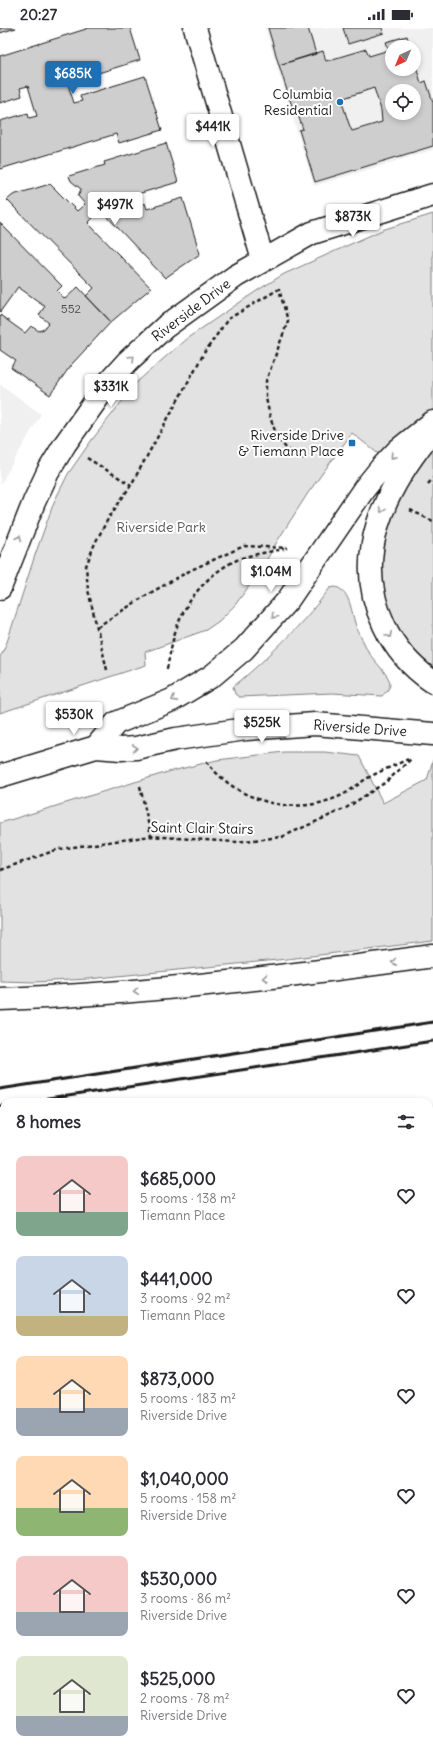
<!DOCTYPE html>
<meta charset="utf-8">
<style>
body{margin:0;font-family:Delius,sans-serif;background:#f2f2f3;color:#2b2b33;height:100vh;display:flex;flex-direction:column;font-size:15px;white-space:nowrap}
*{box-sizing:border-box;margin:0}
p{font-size:13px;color:#7c7c81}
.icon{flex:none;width:22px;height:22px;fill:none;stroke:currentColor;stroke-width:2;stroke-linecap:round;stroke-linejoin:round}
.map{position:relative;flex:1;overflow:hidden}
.side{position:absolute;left:0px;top:1070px;width:433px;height:656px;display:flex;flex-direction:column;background:#fff;border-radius:12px 12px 0 0;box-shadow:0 2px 6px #0003}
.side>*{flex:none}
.needle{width:26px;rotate:224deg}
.buttons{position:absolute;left:385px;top:12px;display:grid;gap:8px}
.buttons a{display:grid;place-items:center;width:36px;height:36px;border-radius:50%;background:#fff;box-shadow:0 2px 6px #0003;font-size:20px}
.price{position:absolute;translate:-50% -34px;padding:0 9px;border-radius:4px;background:#fff;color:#222;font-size:13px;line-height:26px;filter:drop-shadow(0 1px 2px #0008)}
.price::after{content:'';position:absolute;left:50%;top:24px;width:12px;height:9px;margin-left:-6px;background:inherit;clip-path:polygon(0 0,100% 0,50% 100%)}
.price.on{background:#1f6fb2;color:#fff}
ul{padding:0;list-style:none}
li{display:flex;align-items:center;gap:12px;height:100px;padding:0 16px}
li span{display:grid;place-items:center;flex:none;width:112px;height:80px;border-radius:8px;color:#555}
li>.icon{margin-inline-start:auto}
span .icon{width:48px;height:48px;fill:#fffc;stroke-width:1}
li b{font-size:17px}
h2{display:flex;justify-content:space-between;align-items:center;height:48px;padding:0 16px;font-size:17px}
.status{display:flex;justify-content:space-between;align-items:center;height:28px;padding:0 20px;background:#fff;direction:ltr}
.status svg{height:11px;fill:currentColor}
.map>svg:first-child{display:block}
.built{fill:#f0f0f0;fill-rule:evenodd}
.green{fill:#e2e2e2;stroke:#7f7f7f}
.water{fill:#b8b8b8;stroke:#7a7a7a}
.building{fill:#cecece;stroke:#1c1c1c;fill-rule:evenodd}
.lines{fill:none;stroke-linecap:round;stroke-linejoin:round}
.minor-casing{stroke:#1c1c1c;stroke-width:25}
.major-casing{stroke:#1c1c1c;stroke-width:25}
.highway-casing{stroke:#1c1c1c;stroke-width:25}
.path{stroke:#1c1c1c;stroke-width:2.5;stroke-dasharray:4 3;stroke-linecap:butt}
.minor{stroke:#fff;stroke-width:22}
.major{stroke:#fff;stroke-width:22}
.highway{stroke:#fff;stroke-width:22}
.rail{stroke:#1c1c1c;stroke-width:3}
.oneway{stroke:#999}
.poi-dot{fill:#1f6fb2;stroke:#fff;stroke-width:1.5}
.labels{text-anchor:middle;stroke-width:4;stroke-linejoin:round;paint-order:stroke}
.number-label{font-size:12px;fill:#484848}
.poi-label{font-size:14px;fill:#1c1c1c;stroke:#fff;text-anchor:end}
.street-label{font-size:14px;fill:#1c1c1c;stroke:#fff}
.park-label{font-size:14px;fill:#575757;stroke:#fff}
</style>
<div class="status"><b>20:27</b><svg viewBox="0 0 49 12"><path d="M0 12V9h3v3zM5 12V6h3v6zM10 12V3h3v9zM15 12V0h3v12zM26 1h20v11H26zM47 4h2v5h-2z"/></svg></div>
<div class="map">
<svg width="433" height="1726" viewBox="0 0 433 1726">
<rect width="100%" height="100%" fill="#fff"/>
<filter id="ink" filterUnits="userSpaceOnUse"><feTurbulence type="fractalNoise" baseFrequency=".025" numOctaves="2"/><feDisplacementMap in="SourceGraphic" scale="8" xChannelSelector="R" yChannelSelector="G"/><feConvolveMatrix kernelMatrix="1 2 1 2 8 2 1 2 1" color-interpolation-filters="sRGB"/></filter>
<g filter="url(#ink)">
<path class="built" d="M 265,0 L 433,0 L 433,122 L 314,158 ZM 392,19 L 414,19 L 414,41 L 392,41 ZM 392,63 L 414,63 L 414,85 L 392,85 Z
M 0,356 L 41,386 L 0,457 Z"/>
<path class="green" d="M 433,186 L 433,639 C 418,627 402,614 394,597 C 392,591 390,585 389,579 C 386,571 383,563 381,556 C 375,520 391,481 411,452 L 352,405 L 308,465 L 278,512 L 261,542 L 235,577 L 219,593 L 206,602 L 145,624 L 146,637 L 0,685 L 0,629 L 7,614 L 35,527 L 54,474 L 68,446 L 91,413 L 138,353 L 186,311 L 258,262 L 284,246 L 382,202 Z
M 335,559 C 352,562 351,589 358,603 C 362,610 365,618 369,625 C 374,633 389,647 390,655 C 390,661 386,664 382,668 L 332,665 L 239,669 L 235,666 L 233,659 C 269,629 302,597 330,560 Z
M 284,724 L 325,724 L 359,728 L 383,775 L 427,752 L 433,732 L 433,913 L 287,931 L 88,951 L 35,954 L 0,953 L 0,795 L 168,744 L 217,732 Z"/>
<path class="water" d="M 433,1257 L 433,1726 L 0,1726 L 0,1328 L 4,1327 L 4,1722 L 429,1722 L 429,1258 Z"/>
<path class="building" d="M 0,0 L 16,0 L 0,5 Z
M 86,0 L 130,0 L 140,32 L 76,52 L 74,47 L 66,50 L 74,75 L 82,73 L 80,68 L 145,48 L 162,102 L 119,115 L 116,106 L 0,141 L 0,93 L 28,85 L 29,90 L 37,88 L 28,58 L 20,60 L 22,68 L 0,75 L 0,28 L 86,1 Z
M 268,0 L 308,0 L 316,26 L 279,37 Z
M 343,0 L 382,0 L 384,5 L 348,16 Z
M 407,8 L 410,19 L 392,19 L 392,41 L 414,41 L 414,31 L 421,55 L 426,53 L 433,74 L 433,118 L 315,154 L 299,102 L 303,101 L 298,87 L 295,88 L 279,37 L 323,23 L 326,33 L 366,21 L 369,28 L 389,22 L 386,14 ZM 374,60 L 381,82 L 382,94 L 352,103 L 349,96 L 341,71 ZM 392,63 L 414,63 L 414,85 L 392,85 Z
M 166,115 L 178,154 L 131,168 L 134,179 L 145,175 L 147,181 L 183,170 L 200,226 L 165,250 L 101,182 L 88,195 L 151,260 L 111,294 L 86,268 L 94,260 L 7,172 L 13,167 L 50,156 L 77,183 L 85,176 L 78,168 L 81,161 L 71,153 L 69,148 L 105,137 L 104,134 Z
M 0,195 L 62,258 L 57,263 L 65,271 L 78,259 L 111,294 L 71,337 L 50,367 L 11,340 L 16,333 L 0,322 L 0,287 L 25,305 L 31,298 L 39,303 L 44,301 L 49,295 L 39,287 L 45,278 L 18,259 L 0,284 Z"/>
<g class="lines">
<defs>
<path id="minor" d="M 195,0 L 263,232
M 0,560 L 34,474 L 48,444 L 65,416 L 109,354 L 128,333 L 165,299 L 236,248 L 312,205 L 433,167"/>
<path id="major" d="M 428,408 C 385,462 351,528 384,597 C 395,621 411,639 433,654
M 96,719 L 116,695 L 172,672 L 212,648 L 244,621 L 288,572 L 364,461 L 381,440 L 398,422 L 433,394
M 0,748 L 96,719 L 121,721 L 136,720 L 176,711 L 246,701 L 315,696 L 433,706"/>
<path id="highway" d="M 0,971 C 145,966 289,948 433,928
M 429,1098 L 433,1098
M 429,1147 L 433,1146
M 0,1155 L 4,1154
M 429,1193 L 433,1193
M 0,1204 L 4,1204
M 0,1257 L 4,1256"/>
</defs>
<use href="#minor" class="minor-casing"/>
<use href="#major" class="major-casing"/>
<use href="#highway" class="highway-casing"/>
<path class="path" d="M 87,430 L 131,457
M 428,456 L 433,450
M 410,482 L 433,493
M 97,599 L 145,568 L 191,542 L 244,518 L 288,520
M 167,641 C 169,630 171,619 174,608 C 183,575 207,545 239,531 C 253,526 269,524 284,521
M 107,642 L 88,562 L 86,538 L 95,515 L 108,491 L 131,457 L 204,325 L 228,291 L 279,261 L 288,293 L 266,353 L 266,370 L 270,389 L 278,411 L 287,421 L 305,431
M 206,733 C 236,773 291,789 338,769 C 348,765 357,757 366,751 C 379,743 394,738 408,731
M 140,758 L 151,808
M 0,842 L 59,821 L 151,808 L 235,814 L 282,809 L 346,780 L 386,754 L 411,731"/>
<use href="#minor" class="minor"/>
<use href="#major" class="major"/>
<use href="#highway" class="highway"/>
<path class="rail" d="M 0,1061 L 433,994
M 28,1074 L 433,1013
M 0,1078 L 4,1078"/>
</g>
<defs><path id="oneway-chevron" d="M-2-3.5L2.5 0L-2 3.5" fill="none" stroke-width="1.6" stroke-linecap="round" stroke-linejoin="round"/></defs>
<g class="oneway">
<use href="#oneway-chevron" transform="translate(132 330) rotate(-44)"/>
<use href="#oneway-chevron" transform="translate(393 428) rotate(132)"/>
<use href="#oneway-chevron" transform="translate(382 482) rotate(111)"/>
<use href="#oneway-chevron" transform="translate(19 510) rotate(-67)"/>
<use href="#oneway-chevron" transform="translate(274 588) rotate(131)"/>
<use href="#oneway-chevron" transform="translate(389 607) rotate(62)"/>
<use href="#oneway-chevron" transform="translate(174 671) rotate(151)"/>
<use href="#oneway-chevron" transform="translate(135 720) rotate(-8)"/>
<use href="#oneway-chevron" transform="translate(394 934) rotate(172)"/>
<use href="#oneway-chevron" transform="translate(265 950) rotate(174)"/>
<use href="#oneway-chevron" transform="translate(136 963) rotate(174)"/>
</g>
</g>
<g class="poi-dot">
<circle cx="340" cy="74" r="4"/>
<rect x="348" y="411" width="8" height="8" rx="2"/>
</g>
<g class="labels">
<g class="number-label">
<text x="71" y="285">552</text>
</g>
<g class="poi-label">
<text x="332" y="71">Columbia<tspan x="332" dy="16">Residential</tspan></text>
<text x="344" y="412">Riverside Drive<tspan x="344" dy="16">&amp; Tiemann Place</tspan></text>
</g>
<g class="street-label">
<text transform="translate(191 282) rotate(-37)" y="5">Riverside Drive</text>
<text transform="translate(360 700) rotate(4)" y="5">Riverside Drive</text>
<text transform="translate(202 800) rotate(1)" y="5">Saint Clair Stairs</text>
</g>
<g class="park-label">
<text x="161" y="504">Riverside Park</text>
</g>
</g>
</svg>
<div class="buttons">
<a><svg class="needle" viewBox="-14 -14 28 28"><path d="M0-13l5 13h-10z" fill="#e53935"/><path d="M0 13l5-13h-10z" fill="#7c7c81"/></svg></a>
<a><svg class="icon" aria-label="locate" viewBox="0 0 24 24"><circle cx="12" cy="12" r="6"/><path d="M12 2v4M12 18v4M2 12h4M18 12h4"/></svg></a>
</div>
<b class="price on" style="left:73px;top:67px">$685K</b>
<b class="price" style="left:213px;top:120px">$441K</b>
<b class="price" style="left:115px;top:198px">$497K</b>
<b class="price" style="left:353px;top:210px">$873K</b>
<b class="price" style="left:111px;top:380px">$331K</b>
<b class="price" style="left:271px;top:565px">$1.04M</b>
<b class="price" style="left:74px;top:708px">$530K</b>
<b class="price" style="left:262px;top:716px">$525K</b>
<section class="side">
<h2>8 homes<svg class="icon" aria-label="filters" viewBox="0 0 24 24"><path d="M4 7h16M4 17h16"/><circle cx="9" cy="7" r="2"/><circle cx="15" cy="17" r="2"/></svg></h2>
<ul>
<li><span style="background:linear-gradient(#f6c9c9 70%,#7fa58c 0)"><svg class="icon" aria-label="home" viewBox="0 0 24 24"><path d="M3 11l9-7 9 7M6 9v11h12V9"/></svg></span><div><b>$685,000</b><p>5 rooms · 138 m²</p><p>Tiemann Place</p></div><svg class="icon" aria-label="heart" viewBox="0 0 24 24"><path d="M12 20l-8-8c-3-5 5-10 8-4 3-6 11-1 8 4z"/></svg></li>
<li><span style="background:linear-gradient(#c9d6e8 75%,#c2b280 0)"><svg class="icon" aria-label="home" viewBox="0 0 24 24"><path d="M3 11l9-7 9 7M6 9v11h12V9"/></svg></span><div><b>$441,000</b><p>3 rooms · 92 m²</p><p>Tiemann Place</p></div><svg class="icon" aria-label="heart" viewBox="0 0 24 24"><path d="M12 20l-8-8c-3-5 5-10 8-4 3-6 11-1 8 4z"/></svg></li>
<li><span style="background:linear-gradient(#ffd9b3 65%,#9aa5b1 0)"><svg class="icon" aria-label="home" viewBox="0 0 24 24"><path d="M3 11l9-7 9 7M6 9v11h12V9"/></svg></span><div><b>$873,000</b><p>5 rooms · 183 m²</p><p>Riverside Drive</p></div><svg class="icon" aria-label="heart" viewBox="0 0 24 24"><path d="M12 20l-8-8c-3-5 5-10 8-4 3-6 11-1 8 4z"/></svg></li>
<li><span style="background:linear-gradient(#ffd9b3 65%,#8fb573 0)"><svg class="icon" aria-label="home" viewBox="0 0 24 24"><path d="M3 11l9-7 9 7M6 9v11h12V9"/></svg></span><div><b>$1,040,000</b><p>5 rooms · 158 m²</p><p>Riverside Drive</p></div><svg class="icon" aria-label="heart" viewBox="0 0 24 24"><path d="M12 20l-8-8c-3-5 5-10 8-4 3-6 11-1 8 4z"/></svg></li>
<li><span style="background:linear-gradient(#f6c9c9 70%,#9aa5b1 0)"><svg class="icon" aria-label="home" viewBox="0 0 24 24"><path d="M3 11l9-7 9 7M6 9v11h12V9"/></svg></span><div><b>$530,000</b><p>3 rooms · 86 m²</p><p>Riverside Drive</p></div><svg class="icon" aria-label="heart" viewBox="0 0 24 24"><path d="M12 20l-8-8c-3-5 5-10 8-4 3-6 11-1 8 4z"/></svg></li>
<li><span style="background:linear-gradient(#dfe7d0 75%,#9aa5b1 0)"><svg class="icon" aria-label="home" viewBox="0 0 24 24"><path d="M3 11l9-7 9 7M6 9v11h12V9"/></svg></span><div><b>$525,000</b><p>2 rooms · 78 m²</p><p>Riverside Drive</p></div><svg class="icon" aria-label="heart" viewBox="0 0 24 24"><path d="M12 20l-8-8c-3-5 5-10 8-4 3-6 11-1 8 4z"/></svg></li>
</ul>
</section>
</div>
